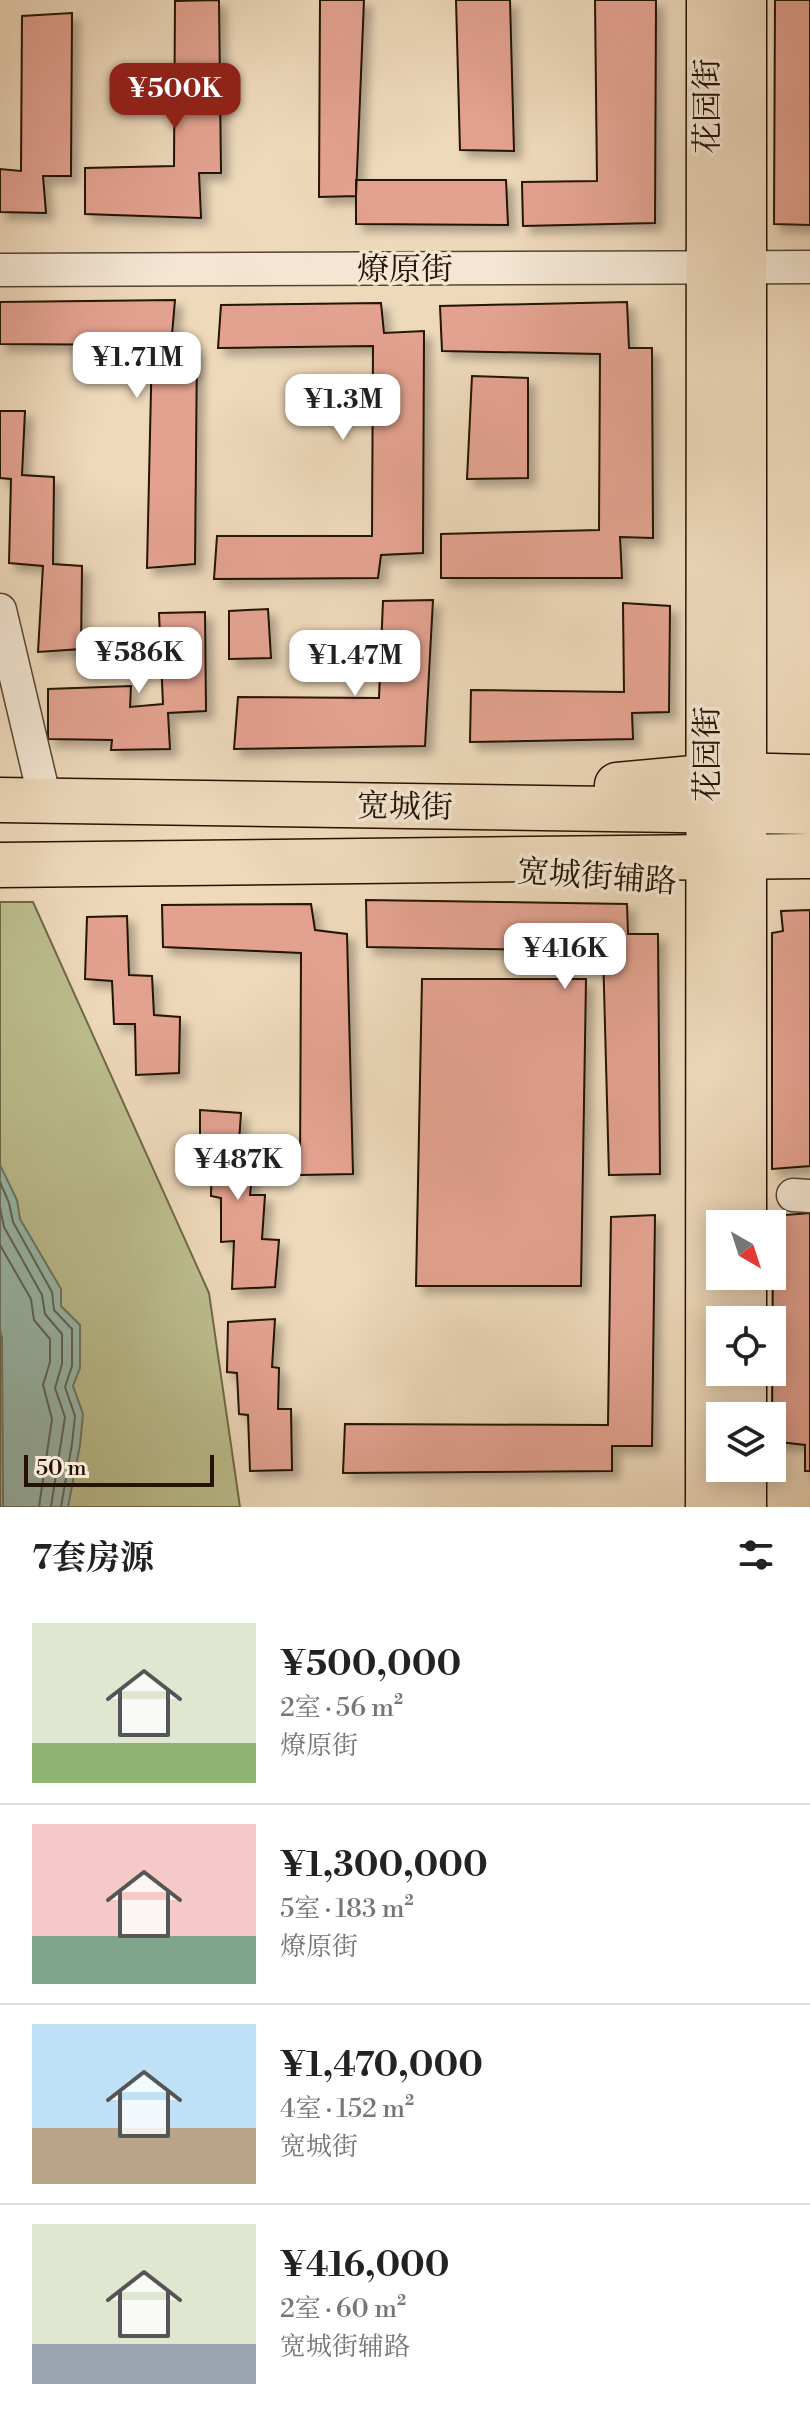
<!DOCTYPE html>
<html lang="zh">
<meta charset="utf-8">
<style>
body{margin:0;font-family:"Libre Bodoni","Noto Serif SC",serif;background:#f6f6f6;color:#222;height:100vh;display:flex;flex-direction:column;font-size:30px;white-space:nowrap}
*{box-sizing:border-box;margin:0}
p{font-size:26px;color:#767676}
.icon{flex:none;width:44px;height:44px;fill:none;stroke:currentColor;stroke-width:2;stroke-linecap:round;stroke-linejoin:round}
.map{position:relative;height:1507px;overflow:hidden}
.drawer{display:flex;flex-direction:column;background:#fff;flex:1}
.drawer>*{flex:none}
.needle{width:52px;rotate:141deg}
.buttons{position:absolute;left:706px;top:1210px;display:grid;gap:16px}
.buttons a{display:grid;place-items:center;width:80px;height:80px;border-radius:0px;background:#fff;box-shadow:0 4px 20px #0003;font-size:40px}
.scale{position:absolute;left:24px;bottom:20px;width:190px;box-sizing:border-box;padding-left:8px;border:4px solid #241301;border-top:0;font-size:22px;line-height:28px;white-space:nowrap;color:#241301;-webkit-text-stroke:6px #f4e6d3;paint-order:stroke}
.price{position:absolute;translate:-50% -68px;padding:0 18px;border-radius:16px;background:#fff;color:#222;font-size:26px;line-height:52px;filter:drop-shadow(0 2px 4px #0008)}
.price::after{content:'';position:absolute;left:50%;top:48px;width:24px;height:18px;margin-left:-12px;background:inherit;clip-path:polygon(0 0,100% 0,50% 100%)}
.price.selected{background:#8f2418;color:#fff}
ul{padding:0;list-style:none}
li{display:flex;align-items:center;gap:24px;height:200px;padding:0 32px}
li+li{border-top:2px solid #e0e0e0}
li span{display:grid;place-items:center;flex:none;width:224px;height:160px;border-radius:0px;color:#555}
li>.icon{margin-inline-start:auto}
span .icon{width:96px;height:96px;fill:#fffc;stroke-width:1}
li b{font-size:34px}
h2{display:flex;justify-content:space-between;align-items:center;height:96px;padding:0 32px;font-size:34px}
.map>svg:first-child{display:block}
.green{fill:#bcbe8e;stroke:#706848;stroke-width:2}
.water{fill:#9abaad;stroke:#6b7768;stroke-width:2}
.lines{fill:none;stroke-linecap:round;stroke-linejoin:round}
.shore{stroke:#5f6657;stroke-width:2}
.building{fill:#e3a290;stroke:#241301;stroke-width:2;filter:url(#shadow)}
.minor-casing{stroke:#564430;stroke-width:35}
.major-casing{stroke:#241301;stroke-width:43}
.highway-casing{stroke:#241301;stroke-width:47}
.minor{stroke:#f4e6d3;stroke-width:32}
.major{stroke:#eed9bb;stroke-width:40}
.highway{stroke:#eed9bb;stroke-width:44}
.labels{text-anchor:middle;stroke-width:7;stroke-linejoin:round;paint-order:stroke}
.street-label{font-size:32px;fill:#241301;stroke:#f4e6d3}
</style>
<div class="map">
<svg width="810" height="1507" viewBox="0 0 810 1507">
<defs>
<filter id="shadow"><feDropShadow dx="7" dy="7" stdDeviation="4" flood-color="#0004"/></filter>
</defs>
<rect width="100%" height="100%" fill="#eed9bb"/>
<filter id="stains"><feTurbulence type="fractalNoise" baseFrequency=".0025" numOctaves="4"/><feColorMatrix values="0 0 0 0 .2 0 0 0 0 .09 0 0 0 0 .02 0 0 0 .5 -.17"/></filter>
<radialGradient id="worn" r=".72"><stop offset=".6" stop-color="#630" stop-opacity="0"/><stop offset="1" stop-color="#630" stop-opacity=".3"/></radialGradient>
<path class="green" d="M 0,902 L 33,902 L 209,1293 L 240,1507 L 0,1507 Z"/>
<path class="water" d="M 0,1165 L 17,1200 L 20,1219 L 61,1289 L 61,1306 L 80,1325 L 80,1368 L 73,1386 L 83,1414 L 80,1445 L 68,1507 L 3,1507 L 2,1338 L 0,1330 Z"/>
<g class="lines">
<path class="shore" d="M 0,1182 L 9,1203 L 13,1222 L 52,1292 L 54,1310 L 72,1329 L 72,1366 L 65,1387 L 75,1416 L 72,1444 L 61,1507
M 0,1208 L 4,1227 L 42,1295 L 45,1314 L 62,1334 L 62,1364 L 55,1388 L 65,1417 L 51,1507
M 0,1245 L 31,1299 L 34,1320 L 50,1339 L 50,1362 L 43,1385 L 52,1419 L 39,1507"/>
</g>
<path class="building" d="M 219,0 L 221,173 L 199,173 L 201,218 L 85,214 L 85,168 L 174,166 L 175,1 Z
M 320,0 L 364,0 L 356,196 L 319,197 Z
M 456,0 L 510,0 L 514,151 L 460,150 Z
M 595,0 L 656,0 L 655,223 L 523,226 L 522,182 L 597,181 Z
M 775,0 L 810,0 L 810,225 L 774,224 Z
M 72,13 L 71,176 L 43,176 L 46,213 L 0,212 L 0,169 L 21,171 L 22,16 Z
M 356,180 L 506,180 L 508,225 L 356,224 Z
M 175,300 L 171,346 L 197,346 L 195,564 L 147,568 L 152,345 L 0,344 L 0,302 Z
M 627,302 L 629,348 L 652,348 L 653,538 L 620,537 L 622,578 L 441,578 L 441,534 L 599,530 L 600,354 L 442,351 L 440,306 Z
M 381,303 L 384,333 L 424,331 L 423,553 L 381,555 L 378,578 L 214,579 L 217,536 L 372,536 L 373,346 L 218,348 L 221,305 Z
M 472,376 L 528,378 L 528,478 L 467,479 Z
M 0,411 L 25,411 L 22,475 L 54,477 L 53,564 L 82,566 L 81,649 L 38,652 L 43,566 L 9,563 L 11,479 L 0,478 Z
M 433,600 L 425,746 L 234,749 L 238,697 L 379,698 L 383,601 Z
M 623,603 L 670,606 L 669,712 L 632,713 L 633,739 L 470,742 L 471,690 L 624,692 Z
M 268,609 L 271,658 L 229,659 L 229,611 Z
M 205,612 L 206,711 L 168,713 L 170,749 L 111,750 L 112,740 L 48,739 L 48,689 L 131,686 L 130,707 L 163,704 L 159,613 Z
M 366,900 L 627,904 L 628,934 L 658,934 L 660,1174 L 609,1175 L 603,951 L 367,947 Z
M 311,904 L 315,930 L 347,934 L 353,1174 L 300,1175 L 301,953 L 163,947 L 162,905 Z
M 810,910 L 810,1166 L 772,1169 L 772,933 L 783,931 L 781,911 Z
M 127,916 L 129,975 L 152,976 L 154,1015 L 180,1017 L 179,1073 L 136,1075 L 135,1024 L 114,1024 L 112,981 L 85,979 L 87,917 Z
M 422,979 L 586,979 L 581,1286 L 416,1286 Z
M 200,1110 L 241,1113 L 238,1156 L 254,1156 L 250,1195 L 265,1195 L 262,1239 L 279,1240 L 275,1287 L 232,1289 L 234,1241 L 221,1242 L 221,1198 L 211,1196 L 212,1157 L 200,1154 Z
M 810,1213 L 810,1471 L 805,1471 L 805,1445 L 772,1441 L 773,1216 Z
M 655,1215 L 652,1446 L 612,1446 L 612,1471 L 343,1473 L 345,1424 L 608,1425 L 611,1217 Z
M 275,1319 L 272,1367 L 279,1368 L 278,1409 L 291,1409 L 292,1470 L 250,1471 L 248,1415 L 239,1414 L 237,1373 L 227,1372 L 228,1322 Z"/>
<g class="lines">
<defs>
<path id="minor" d="M 0,270 L 810,267
M 0,610 L 45,800
M 793,1195 L 810,1196"/>
<path id="major" d="M 746,1224 L 746,0
M 746,1320 L 746,1276
M 746,1416 L 746,1372
M 706,1507 L 707,0
M 746,1507 L 746,1468"/>
<path id="highway" d="M 617,785 L 726,775 L 810,777
M 0,800 L 810,812
M 0,865 L 810,856"/>
</defs>
<use href="#minor" class="minor-casing"/>
<use href="#major" class="major-casing"/>
<use href="#highway" class="highway-casing"/>
<use href="#minor" class="minor"/>
<use href="#major" class="major"/>
<use href="#highway" class="highway"/>
</g>
<g class="labels">
<g class="street-label">
<text transform="translate(707 106) rotate(-90)" y="11">花园街</text>
<text x="405" y="280">燎原街</text>
<text transform="translate(707 754) rotate(-90)" y="11">花园街</text>
<text transform="translate(405 806) rotate(1)" y="11">宽城街</text>
<text transform="translate(597 876) rotate(4)" y="11">宽城街辅路</text>
</g>
</g>
<rect width="100%" height="100%" filter="url(#stains)"/>
<rect width="100%" height="100%" fill="url(#worn)"/>
</svg>
<div class="buttons">
<a><svg class="needle" viewBox="-14 -14 28 28"><path d="M0-13l5 13h-10z" fill="#e53935"/><path d="M0 13l5-13h-10z" fill="#767676"/></svg></a>
<a><svg class="icon" aria-label="locate" viewBox="0 0 24 24"><circle cx="12" cy="12" r="6"/><path d="M12 2v4M12 18v4M2 12h4M18 12h4"/></svg></a>
<a><svg class="icon" aria-label="layers" viewBox="0 0 24 24"><path d="M12 4l9 5-9 5-9-5zM3 14l9 5 9-5"/></svg></a>
</div>
<div class="scale">50 m</div>
<b class="price selected" style="left:175px;top:131px">¥500K</b>
<b class="price" style="left:137px;top:400px">¥1.71M</b>
<b class="price" style="left:343px;top:442px">¥1.3M</b>
<b class="price" style="left:139px;top:695px">¥586K</b>
<b class="price" style="left:355px;top:698px">¥1.47M</b>
<b class="price" style="left:565px;top:991px">¥416K</b>
<b class="price" style="left:238px;top:1202px">¥487K</b>
</div>
<section class="drawer">
<h2>7套房源<svg class="icon" aria-label="filters" viewBox="0 0 24 24"><path d="M4 7h16M4 17h16"/><circle cx="9" cy="7" r="2"/><circle cx="15" cy="17" r="2"/></svg></h2>
<ul>
<li><span style="background:linear-gradient(#dfe7d0 75%,#8fb573 0)"><svg class="icon" aria-label="home" viewBox="0 0 24 24"><path d="M3 11l9-7 9 7M6 9v11h12V9"/></svg></span><div><b>¥500,000</b><p>2室 · 56 m²</p><p>燎原街</p></div></li>
<li><span style="background:linear-gradient(#f6c9c9 70%,#7fa58c 0)"><svg class="icon" aria-label="home" viewBox="0 0 24 24"><path d="M3 11l9-7 9 7M6 9v11h12V9"/></svg></span><div><b>¥1,300,000</b><p>5室 · 183 m²</p><p>燎原街</p></div></li>
<li><span style="background:linear-gradient(#bfe0f5 65%,#b9a48a 0)"><svg class="icon" aria-label="home" viewBox="0 0 24 24"><path d="M3 11l9-7 9 7M6 9v11h12V9"/></svg></span><div><b>¥1,470,000</b><p>4室 · 152 m²</p><p>宽城街</p></div></li>
<li><span style="background:linear-gradient(#dfe7d0 75%,#9aa5b1 0)"><svg class="icon" aria-label="home" viewBox="0 0 24 24"><path d="M3 11l9-7 9 7M6 9v11h12V9"/></svg></span><div><b>¥416,000</b><p>2室 · 60 m²</p><p>宽城街辅路</p></div></li>
</ul>
</section>
